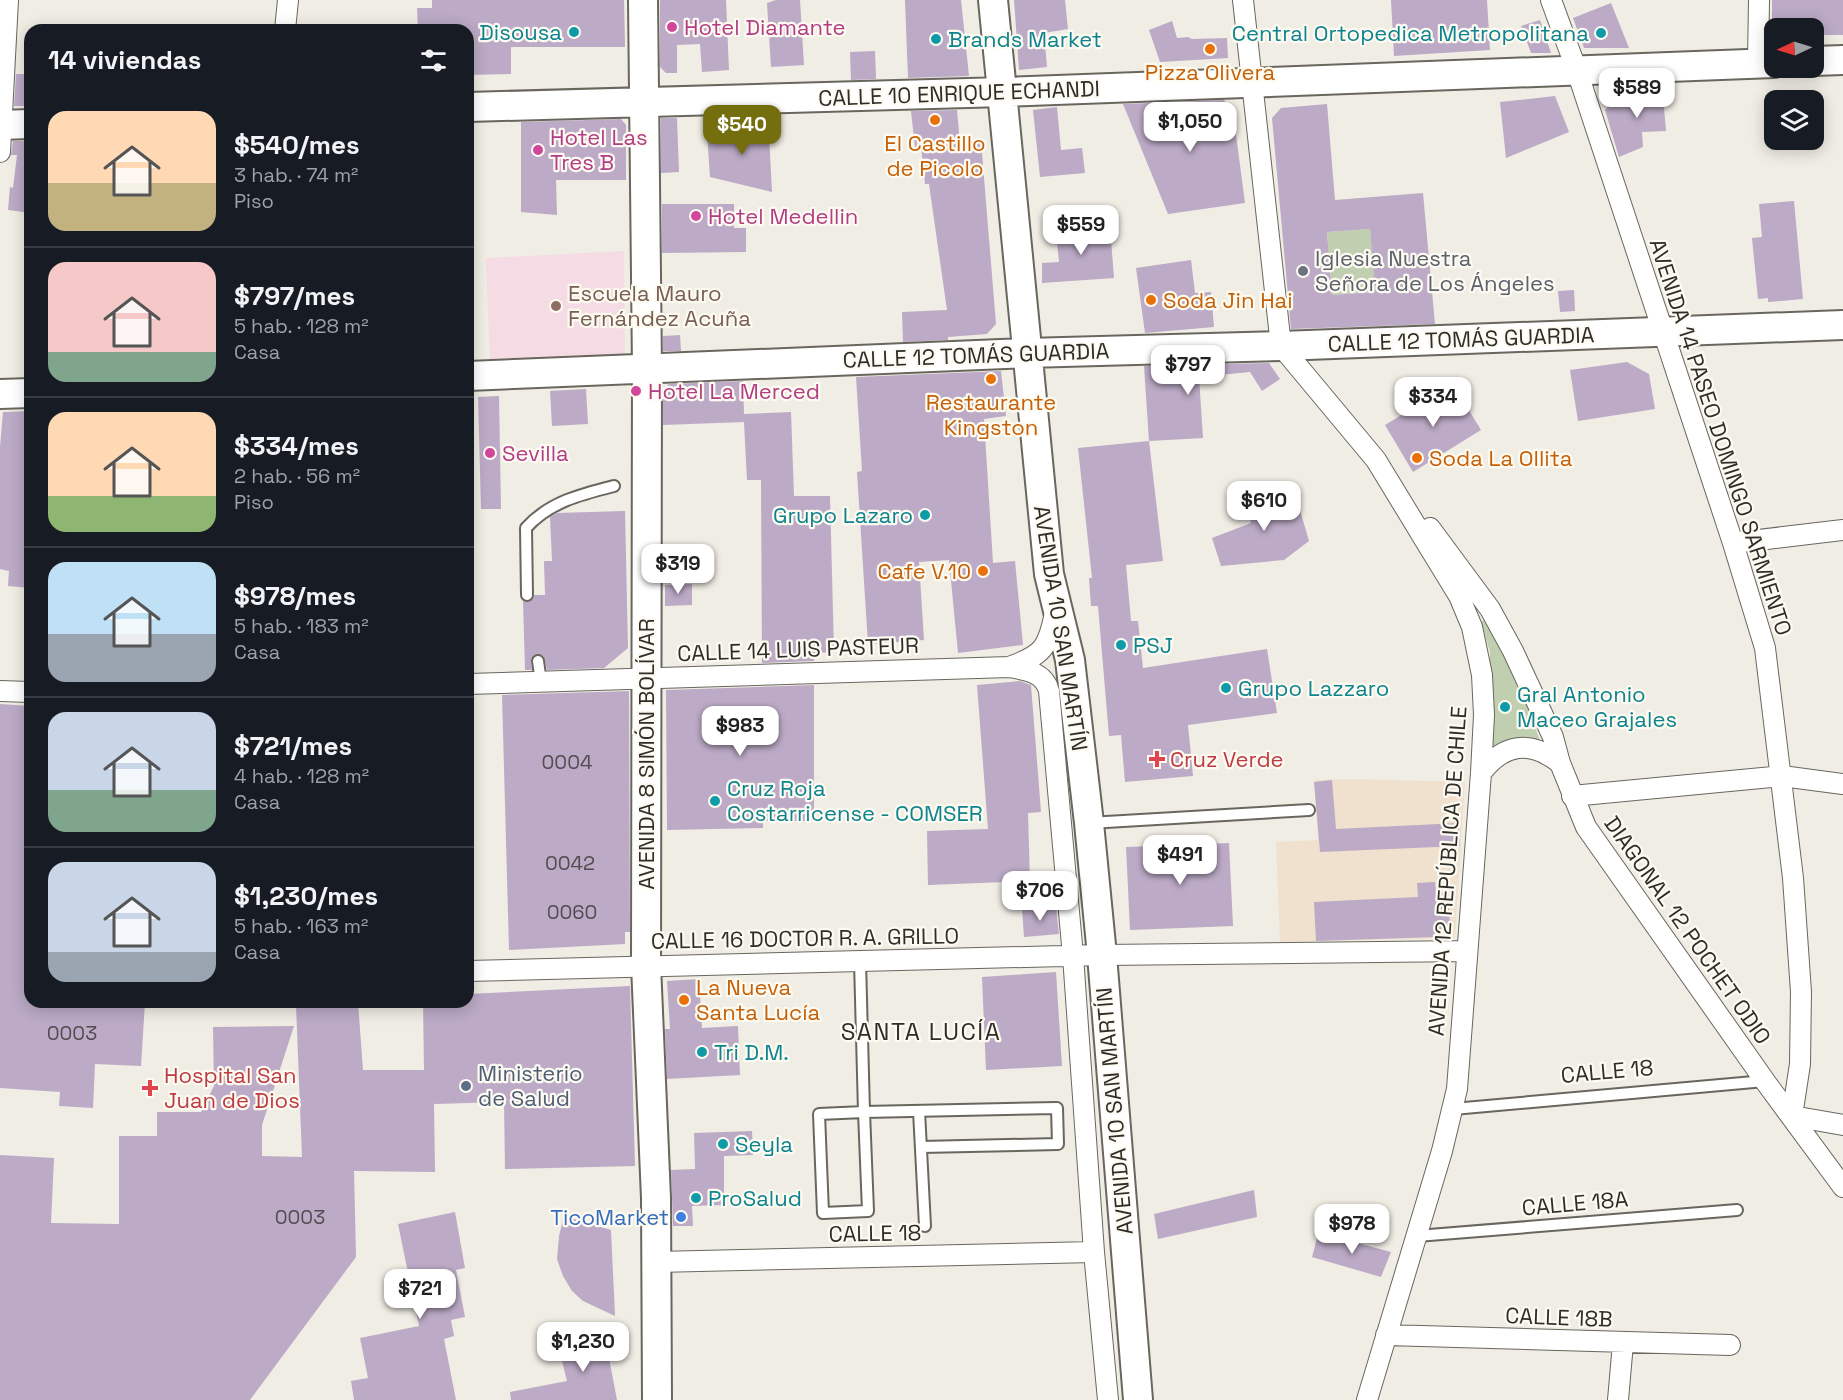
<!DOCTYPE html>
<html lang="es">
<meta charset="utf-8">
<style>
body{margin:0;font-family:"Space Grotesk",sans-serif;background:#242831;color:#f1f3f6;height:100vh;display:flex;flex-direction:column;font-size:22px;white-space:nowrap}
*{box-sizing:border-box;margin:0}
p{font-size:20px;color:#9ea1a6}
.icon{flex:none;width:33px;height:33px;fill:none;stroke:currentColor;stroke-width:2;stroke-linecap:round;stroke-linejoin:round}
.map{position:relative;flex:1;overflow:hidden}
.details{position:absolute;left:24px;top:24px;width:450px;height:984px;display:flex;flex-direction:column;background:#171b24;border-radius:18px;box-shadow:0 3px 15px #0003}
.details>*{flex:none}
.needle{width:39px;rotate:266deg}
.tools{position:absolute;left:1764px;top:18px;display:grid;gap:12px}
.tools a{display:grid;place-items:center;width:60px;height:60px;border-radius:12px;background:#171b24;box-shadow:0 3px 15px #0003;font-size:30px}
.price{position:absolute;translate:-50% -51px;padding:0 14px;border-radius:12px;background:#fff;color:#222;font-size:20px;line-height:39px;filter:drop-shadow(0 2px 3px #0008)}
.price::after{content:'';position:absolute;left:50%;top:36px;width:18px;height:14px;margin-left:-9px;background:inherit;clip-path:polygon(0 0,100% 0,50% 100%)}
.price.on{background:#746e0e;color:#fff}
ul{padding:0;list-style:none}
li{display:flex;align-items:center;gap:18px;height:150px;padding:0 24px}
li+li{border-top:2px solid #363941}
li span{display:grid;place-items:center;flex:none;width:168px;height:120px;border-radius:18px;color:#555}
li>.icon{margin-inline-start:auto}
span .icon{width:72px;height:72px;fill:#fffc;stroke-width:1}
li b{font-size:26px}
h2{display:flex;justify-content:space-between;align-items:center;height:72px;padding:0 24px;font-size:26px}
.map>svg:first-child{display:block}
.industrial{fill:#efe1ce}
.education{fill:#f5dce4}
.green{fill:#c1cfb1}
.building{fill:#bcaac6;fill-rule:evenodd}
.lines{fill:none;stroke-linecap:round;stroke-linejoin:round}
.lane-casing{stroke:#69665e;stroke-width:14}
.street-casing{stroke:#69665e;stroke-width:22}
.secondary-casing{stroke:#69665e;stroke-width:32}
.lane{stroke:#fff;stroke-width:10}
.street{stroke:#fff;stroke-width:20}
.secondary{stroke:#fff;stroke-width:28}
.hotel-dot{fill:#d1479c;stroke:#fdfbf1;stroke-width:2}
.culture-dot{fill:#0f9aa8;stroke:#fdfbf1;stroke-width:2}
.food-dot{fill:#e8710a;stroke:#fdfbf1;stroke-width:2}
.worship-dot{fill:#6b7280;stroke:#fdfbf1;stroke-width:2}
.education-dot{fill:#8d6e63;stroke:#fdfbf1;stroke-width:2}
.health-dot{fill:#e0444e;stroke:#fdfbf1;stroke-width:2}
.service-dot{fill:#5c6f8a;stroke:#fdfbf1;stroke-width:2}
.shop-dot{fill:#3f7fe0;stroke:#fdfbf1;stroke-width:2}
.labels{text-anchor:middle;stroke-width:4.5;stroke-linejoin:round;paint-order:stroke}
.number-label{font-size:20px;fill:#524c50}
.hotel-label{font-size:22px;fill:#b23c85;stroke:#fdfbf1;text-anchor:start}
.culture-label{font-size:22px;fill:#0d838f;stroke:#fdfbf1;text-anchor:start}
.food-label{font-size:22px;fill:#c56008;stroke:#fdfbf1}
.street-label{font-size:22px;fill:#2e2d29;stroke:#fdfbf1}
.worship-label{font-size:22px;fill:#5b616d;stroke:#fdfbf1;text-anchor:start}
.education-label{font-size:22px;fill:#785e54;stroke:#fdfbf1;text-anchor:start}
.health-label{font-size:22px;fill:#be3a42;stroke:#fdfbf1;text-anchor:start}
.service-label{font-size:22px;fill:#4e5e75;stroke:#fdfbf1;text-anchor:start}
.shop-label{font-size:22px;fill:#366cbe;stroke:#fdfbf1;text-anchor:end}
.neighbourhood-label{font-size:24px;letter-spacing:1.5px;fill:#2e2d29;stroke:#fdfbf1}
</style>
<div class="map">
<svg width="1843" height="1400" viewBox="0 0 1843 1400">
<rect width="100%" height="100%" fill="#f0ede4"/>
<path class="industrial" d="M 1350,779 L 1465,782 L 1455,938 L 1280,942 L 1276,842 L 1318,840 L 1314,780 Z"/>
<path class="education" d="M 624,251 L 625,355 L 490,360 L 486,258 Z"/>
<path class="green" d="M 1370,229 L 1375,292 L 1332,295 L 1327,232 Z
M 1484,620 L 1521,686 L 1540,741 L 1534,740 L 1489,754 L 1490,652 L 1481,622 Z"/>
<path class="building" d="M 432,0 L 624,0 L 625,47 L 511,47 L 511,74 L 468,75 L 468,30 L 418,30 L 417,8 L 432,8 Z
M 660,0 L 726,0 L 729,70 L 702,72 L 700,44 L 677,45 L 677,73 L 666,73 L 660,67 Z
M 776,0 L 800,0 L 804,65 L 771,67 L 767,3 Z
M 905,0 L 961,0 L 969,76 L 908,78 Z
M 1014,0 L 1065,0 L 1068,29 L 1044,33 L 1047,67 L 1019,70 Z
M 1391,0 L 1487,0 L 1490,50 L 1394,56 Z
M 1772,0 L 1843,0 L 1843,35 L 1814,35 L 1814,28 L 1772,28 Z
M 1611,3 L 1629,48 L 1584,48 L 1573,18 Z
M 1540,20 L 1551,53 L 1531,53 L 1521,26 Z
M 1172,21 L 1177,38 L 1188,37 L 1192,39 L 1227,38 L 1228,58 L 1160,62 L 1149,30 Z
M 875,51 L 876,79 L 851,80 L 850,52 Z
M 16,74 L 30,74 L 30,106 L 14,106 Z
M 1662,84 L 1666,131 L 1642,132 L 1643,147 L 1619,157 L 1605,110 L 1612,102 L 1642,104 L 1640,85 Z
M 1555,96 L 1569,132 L 1506,158 L 1500,102 Z
M 1224,100 L 1233,112 L 1245,203 L 1168,214 L 1123,104 Z
M 1327,104 L 1335,200 L 1423,193 L 1435,324 L 1291,329 L 1272,118 L 1281,108 ZM 1370,229 L 1375,292 L 1332,295 L 1327,232 Z
M 1057,107 L 1061,150 L 1082,148 L 1085,173 L 1040,177 L 1033,110 Z
M 957,110 L 960,143 L 981,141 L 996,324 L 987,334 L 948,337 L 948,340 L 903,342 L 902,312 L 947,310 L 929,184 L 925,184 L 921,146 L 915,147 L 911,111 Z
M 768,115 L 772,192 L 710,177 L 707,133 L 754,130 L 752,116 Z
M 661,118 L 677,118 L 679,172 L 661,173 Z
M 621,119 L 626,125 L 626,180 L 556,180 L 557,215 L 521,212 L 521,122 Z
M 13,141 L 30,141 L 30,213 L 8,210 L 10,187 L 13,188 L 17,155 L 11,155 Z
M 1794,201 L 1803,299 L 1768,302 L 1768,298 L 1758,299 L 1752,238 L 1762,237 L 1759,204 Z
M 662,204 L 734,204 L 734,228 L 746,228 L 746,252 L 662,253 Z
M 1110,226 L 1114,278 L 1042,283 L 1042,263 L 1059,262 L 1056,231 Z
M 1191,260 L 1195,293 L 1211,292 L 1214,327 L 1145,333 L 1136,268 Z
M 1574,290 L 1575,311 L 1560,312 L 1558,291 Z
M 680,335 L 681,351 L 663,351 L 663,336 Z
M 1627,362 L 1649,374 L 1655,409 L 1578,421 L 1570,370 Z
M 1269,363 L 1280,379 L 1262,391 L 1250,372 L 1199,377 L 1203,438 L 1149,441 L 1144,366 Z
M 1001,371 L 1006,416 L 984,419 L 993,563 L 1015,561 L 1023,645 L 958,653 L 949,560 L 919,562 L 924,640 L 868,644 L 857,472 L 862,471 L 856,377 Z
M 743,381 L 744,414 L 791,412 L 794,496 L 830,496 L 834,652 L 814,653 L 814,661 L 762,663 L 761,480 L 747,480 L 744,422 L 663,425 L 663,390 L 669,384 Z
M 1453,384 L 1481,430 L 1413,472 L 1385,425 Z
M 586,389 L 588,424 L 552,426 L 550,391 Z
M 499,396 L 501,509 L 481,509 L 478,397 Z
M 30,411 L 30,588 L 8,586 L 9,571 L 0,569 L 0,447 L 3,412 Z
M 1149,441 L 1163,561 L 1126,565 L 1131,621 L 1138,621 L 1143,668 L 1267,649 L 1277,713 L 1188,725 L 1193,776 L 1125,782 L 1121,735 L 1109,736 L 1098,606 L 1091,606 L 1089,578 L 1092,578 L 1078,448 Z
M 1284,484 L 1294,512 L 1300,510 L 1309,541 L 1284,560 L 1221,566 L 1212,538 L 1251,523 L 1245,500 Z
M 625,511 L 628,648 L 604,668 L 547,670 L 544,657 L 538,654 L 531,659 L 532,670 L 525,670 L 523,601 L 528,602 L 533,599 L 534,595 L 545,595 L 544,561 L 552,561 L 550,517 L 557,513 Z
M 692,584 L 692,605 L 665,606 L 665,585 Z
M 1020,681 L 1031,685 L 1041,812 L 1028,813 L 1030,881 L 928,885 L 927,831 L 988,829 L 977,685 Z
M 814,685 L 814,821 L 763,821 L 763,828 L 667,830 L 666,690 Z
M 629,691 L 630,932 L 625,932 L 625,944 L 509,950 L 502,695 Z
M 0,704 L 30,706 L 30,1002 L 145,1002 L 141,1066 L 95,1064 L 93,1108 L 59,1106 L 60,1092 L 0,1088 Z
M 1332,780 L 1336,829 L 1459,823 L 1460,846 L 1320,852 L 1314,782 Z
M 1229,843 L 1233,926 L 1130,930 L 1126,847 Z
M 1435,882 L 1436,892 L 1448,892 L 1450,926 L 1437,937 L 1316,941 L 1314,902 L 1418,897 L 1417,883 Z
M 1056,907 L 1059,934 L 1024,937 L 1022,909 Z
M 1056,972 L 1062,1066 L 986,1070 L 982,977 Z
M 699,979 L 702,1028 L 738,1026 L 740,1075 L 667,1079 L 665,1029 L 670,1029 L 667,981 Z
M 630,986 L 635,1166 L 505,1169 L 504,1102 L 434,1104 L 435,1172 L 354,1171 L 356,1257 L 250,1400 L 0,1400 L 0,1155 L 54,1158 L 51,1223 L 119,1224 L 119,1136 L 157,1136 L 157,1112 L 201,1112 L 214,1086 L 213,1027 L 294,1026 L 262,1125 L 262,1156 L 302,1157 L 296,1005 L 358,1002 L 363,1070 L 424,1070 L 423,1002 L 468,1002 L 468,994 Z
M 752,1131 L 753,1155 L 724,1156 L 724,1205 L 692,1206 L 693,1226 L 673,1226 L 671,1170 L 695,1169 L 694,1133 Z
M 1254,1190 L 1257,1217 L 1158,1239 L 1154,1214 Z
M 455,1212 L 465,1268 L 456,1270 L 465,1317 L 451,1320 L 454,1336 L 444,1339 L 456,1400 L 354,1400 L 351,1381 L 368,1378 L 360,1338 L 419,1326 L 398,1224 Z
M 564,1216 L 611,1230 L 615,1316 L 583,1301 L 572,1291 L 563,1276 L 557,1259 L 559,1236 Z
M 1317,1238 L 1339,1238 L 1391,1252 L 1381,1277 L 1312,1257 Z
M 584,1331 L 622,1332 L 620,1348 L 609,1358 L 617,1400 L 511,1400 L 510,1392 L 567,1381 L 562,1361 L 576,1357 Z"/>
<g class="lines">
<defs>
<path id="lane" d="M 527,595 L 526,528 C 549,502 582,494 614,486
M 538,661 L 541,682
M 1089,823 L 1309,810
M 860,961 L 864,1112 L 1057,1108 L 1058,1144 L 921,1147
M 1453,1109 L 1765,1081
M 919,1111 L 925,1226
M 864,1112 L 868,1211 L 823,1213 L 819,1114 Z
M 1417,1236 L 1737,1210"/>
<path id="street" d="M 1243,0 L 1281,346 L 1376,460 L 1429,547 L 1459,596 L 1472,627 L 1482,675 L 1484,715 L 1481,773 L 1457,1089 L 1442,1151 L 1367,1400
M 1551,0 L 1577,71 L 1733,543 L 1765,648 L 1793,878 L 1801,992 L 1800,1064 L 1792,1116
M 285,30 L 288,0
M 1758,63 L 1759,0
M 0,152 L 8,0
M 1430,528 L 1490,609 L 1513,651 L 1553,737 L 1560,763 L 1586,827 L 1767,1084 L 1843,1187
M 1733,543 L 1843,530
M 1009,667 C 1026,670 1044,672 1049,691 L 1073,956 L 1094,1252 L 1108,1400
M 468,684 L 1009,667 C 1043,655 1048,648 1055,613
M 0,691 L 30,692
M 1481,773 C 1504,743 1530,740 1560,763
M 1572,796 L 1782,776 L 1843,784
M 468,971 L 1102,955 L 1467,951
M 1792,1116 L 1843,1125
M 656,1262 L 1094,1252
M 1386,1335 L 1730,1345
M 1618,1400 L 1623,1343"/>
<path id="secondary" d="M 643,0 L 647,368 L 646,965 L 656,1198 L 657,1400
M 993,0 L 1049,574 L 1070,660 L 1089,823 L 1102,955 L 1138,1400
M 1814,61 L 1843,60
M 468,107 L 1004,92 L 1774,63
M 0,125 L 30,124
M 468,376 L 1027,353 L 1281,346 L 1843,325
M 0,394 L 30,393"/>
</defs>
<use href="#lane" class="lane-casing"/>
<use href="#street" class="street-casing"/>
<use href="#secondary" class="secondary-casing"/>
<use href="#lane" class="lane"/>
<use href="#street" class="street"/>
<use href="#secondary" class="secondary"/>
</g>
<g class="hotel-dot">
<circle cx="672" cy="27" r="6"/>
<circle cx="538" cy="150" r="6"/>
<circle cx="696" cy="216" r="6"/>
<circle cx="636" cy="391" r="6"/>
<circle cx="490" cy="453" r="6"/>
</g>
<g class="culture-dot">
<circle cx="574" cy="32" r="6"/>
<circle cx="1601" cy="33" r="6"/>
<circle cx="936" cy="39" r="6"/>
<circle cx="925" cy="515" r="6"/>
<circle cx="1121" cy="645" r="6"/>
<circle cx="1226" cy="688" r="6"/>
<circle cx="1505" cy="707" r="6"/>
<circle cx="715" cy="801" r="6"/>
<circle cx="702" cy="1052" r="6"/>
<circle cx="723" cy="1144" r="6"/>
<circle cx="696" cy="1198" r="6"/>
</g>
<g class="food-dot">
<circle cx="1210" cy="49" r="6"/>
<circle cx="935" cy="120" r="6"/>
<circle cx="1151" cy="300" r="6"/>
<circle cx="991" cy="379" r="6"/>
<circle cx="1417" cy="458" r="6"/>
<circle cx="983" cy="571" r="6"/>
<circle cx="684" cy="1000" r="6"/>
</g>
<circle class="worship-dot" cx="1303" cy="271" r="6"/>
<circle class="education-dot" cx="556" cy="306" r="6"/>
<g class="health-dot">
<path d="M1154 750h6v6h6v6h-6v6h-6v-6h-6v-6h6z"/>
<path d="M147 1079h6v6h6v6h-6v6h-6v-6h-6v-6h6z"/>
</g>
<circle class="service-dot" cx="466" cy="1086" r="6"/>
<circle class="shop-dot" cx="681" cy="1217" r="6"/>
<g class="labels">
<g class="number-label">
<text x="567" y="769">0004</text>
<text x="570" y="870">0042</text>
<text x="572" y="919">0060</text>
<text x="72" y="1040">0003</text>
<text x="300" y="1224">0003</text>
</g>
<g class="hotel-label">
<text x="684" y="35">Hotel Diamante</text>
<text x="550" y="145">Hotel Las<tspan x="550" dy="25">Tres B</tspan></text>
<text x="708" y="224">Hotel Medellin</text>
<text x="648" y="399">Hotel La Merced</text>
<text x="502" y="461">Sevilla</text>
</g>
<g class="culture-label">
<text x="562" y="40" text-anchor="end">Disousa</text>
<text x="1589" y="41" text-anchor="end">Central Ortopedica Metropolitana</text>
<text x="948" y="47">Brands Market</text>
<text x="913" y="523" text-anchor="end">Grupo Lazaro</text>
<text x="1133" y="653">PSJ</text>
<text x="1238" y="696">Grupo Lazzaro</text>
<text x="1517" y="702">Gral Antonio<tspan x="1517" dy="25">Maceo Grajales</tspan></text>
<text x="727" y="796">Cruz Roja<tspan x="727" dy="25">Costarricense - COMSER</tspan></text>
<text x="714" y="1060">Tri D.M.</text>
<text x="735" y="1152">Seyla</text>
<text x="708" y="1206">ProSalud</text>
</g>
<g class="food-label">
<text x="1210" y="80">Pizza Olivera</text>
<text x="935" y="151">El Castillo<tspan x="935" dy="25">de Picolo</tspan></text>
<text x="1163" y="308" text-anchor="start">Soda Jin Hai</text>
<text x="991" y="410">Restaurante<tspan x="991" dy="25">Kingston</tspan></text>
<text x="1429" y="466" text-anchor="start">Soda La Ollita</text>
<text x="971" y="579" text-anchor="end">Cafe V.10</text>
<text x="696" y="995" text-anchor="start">La Nueva<tspan x="696" dy="25">Santa Lucía</tspan></text>
</g>
<g class="street-label">
<text transform="translate(959 93) rotate(-2)" y="8">CALLE 10 ENRIQUE ECHANDI</text>
<text transform="translate(1461 339) rotate(-2)" y="8">CALLE 12 TOMÁS GUARDIA</text>
<text transform="translate(976 355) rotate(-2)" y="8">CALLE 12 TOMÁS GUARDIA</text>
<text transform="translate(1721 437) rotate(72)" y="8">AVENIDA 14 PASEO DOMINGO SARMIENTO</text>
<text transform="translate(1061 628) rotate(81)" y="8">AVENIDA 10 SAN MARTÍN</text>
<text transform="translate(798 649) rotate(-2)" y="8">CALLE 14 LUIS PASTEUR</text>
<text transform="translate(646 754) rotate(-90)" y="8">AVENIDA 8 SIMÓN BOLÍVAR</text>
<text transform="translate(1447 871) rotate(-86)" y="8">AVENIDA 12 REPÚBLICA DE CHILE</text>
<text transform="translate(1688 930) rotate(55)" y="8">DIAGONAL 12 POCHET ODIO</text>
<text transform="translate(805 938) rotate(-1)" y="8">CALLE 16 DOCTOR R. A. GRILLO</text>
<text transform="translate(1607 1071) rotate(-5)" y="8">CALLE 18</text>
<text transform="translate(1114 1111) rotate(-95)" y="8">AVENIDA 10 SAN MARTÍN</text>
<text transform="translate(1575 1203) rotate(-5)" y="8">CALLE 18A</text>
<text transform="translate(875 1233) rotate(-1)" y="8">CALLE 18</text>
<text transform="translate(1559 1317) rotate(2)" y="8">CALLE 18B</text>
</g>
<g class="worship-label">
<text x="1315" y="266">Iglesia Nuestra<tspan x="1315" dy="25">Señora de Los Ángeles</tspan></text>
</g>
<g class="education-label">
<text x="568" y="301">Escuela Mauro<tspan x="568" dy="25">Fernández Acuña</tspan></text>
</g>
<g class="health-label">
<text x="1170" y="767">Cruz Verde</text>
<text x="164" y="1083">Hospital San<tspan x="164" dy="25">Juan de Dios</tspan></text>
</g>
<g class="service-label">
<text x="478" y="1081">Ministerio<tspan x="478" dy="25">de Salud</tspan></text>
</g>
<g class="shop-label">
<text x="669" y="1225">TicoMarket</text>
</g>
<g class="neighbourhood-label">
<text x="921" y="1040">SANTA LUCÍA</text>
</g>
</g>
</svg>
<div class="tools">
<a><svg class="needle" viewBox="-14 -14 28 28"><path d="M0-13l5 13h-10z" fill="#e53935"/><path d="M0 13l5-13h-10z" fill="#9ea1a6"/></svg></a>
<a><svg class="icon" aria-label="layers" viewBox="0 0 24 24"><path d="M12 4l9 5-9 5-9-5zM3 14l9 5 9-5"/></svg></a>
</div>
<b class="price" style="left:1637px;top:119px">$589</b>
<b class="price" style="left:1190px;top:153px">$1,050</b>
<b class="price on" style="left:742px;top:156px">$540</b>
<b class="price" style="left:1081px;top:256px">$559</b>
<b class="price" style="left:1188px;top:396px">$797</b>
<b class="price" style="left:1433px;top:428px">$334</b>
<b class="price" style="left:1264px;top:532px">$610</b>
<b class="price" style="left:678px;top:595px">$319</b>
<b class="price" style="left:740px;top:757px">$983</b>
<b class="price" style="left:1180px;top:886px">$491</b>
<b class="price" style="left:1040px;top:922px">$706</b>
<b class="price" style="left:1352px;top:1255px">$978</b>
<b class="price" style="left:420px;top:1320px">$721</b>
<b class="price" style="left:583px;top:1373px">$1,230</b>
<section class="details">
<h2>14 viviendas<svg class="icon" aria-label="filters" viewBox="0 0 24 24"><path d="M4 7h16M4 17h16"/><circle cx="9" cy="7" r="2"/><circle cx="15" cy="17" r="2"/></svg></h2>
<ul>
<li><span style="background:linear-gradient(#ffd9b3 60%,#c2b280 0)"><svg class="icon" aria-label="home" viewBox="0 0 24 24"><path d="M3 11l9-7 9 7M6 9v11h12V9"/></svg></span><div><b>$540/mes</b><p>3 hab. · 74 m²</p><p>Piso</p></div></li>
<li><span style="background:linear-gradient(#f6c9c9 75%,#7fa58c 0)"><svg class="icon" aria-label="home" viewBox="0 0 24 24"><path d="M3 11l9-7 9 7M6 9v11h12V9"/></svg></span><div><b>$797/mes</b><p>5 hab. · 128 m²</p><p>Casa</p></div></li>
<li><span style="background:linear-gradient(#ffd9b3 70%,#8fb573 0)"><svg class="icon" aria-label="home" viewBox="0 0 24 24"><path d="M3 11l9-7 9 7M6 9v11h12V9"/></svg></span><div><b>$334/mes</b><p>2 hab. · 56 m²</p><p>Piso</p></div></li>
<li><span style="background:linear-gradient(#bfe0f5 60%,#9aa5b1 0)"><svg class="icon" aria-label="home" viewBox="0 0 24 24"><path d="M3 11l9-7 9 7M6 9v11h12V9"/></svg></span><div><b>$978/mes</b><p>5 hab. · 183 m²</p><p>Casa</p></div></li>
<li><span style="background:linear-gradient(#c9d6e8 65%,#7fa58c 0)"><svg class="icon" aria-label="home" viewBox="0 0 24 24"><path d="M3 11l9-7 9 7M6 9v11h12V9"/></svg></span><div><b>$721/mes</b><p>4 hab. · 128 m²</p><p>Casa</p></div></li>
<li><span style="background:linear-gradient(#c9d6e8 75%,#9aa5b1 0)"><svg class="icon" aria-label="home" viewBox="0 0 24 24"><path d="M3 11l9-7 9 7M6 9v11h12V9"/></svg></span><div><b>$1,230/mes</b><p>5 hab. · 163 m²</p><p>Casa</p></div></li>
</ul>
</section>
</div>
